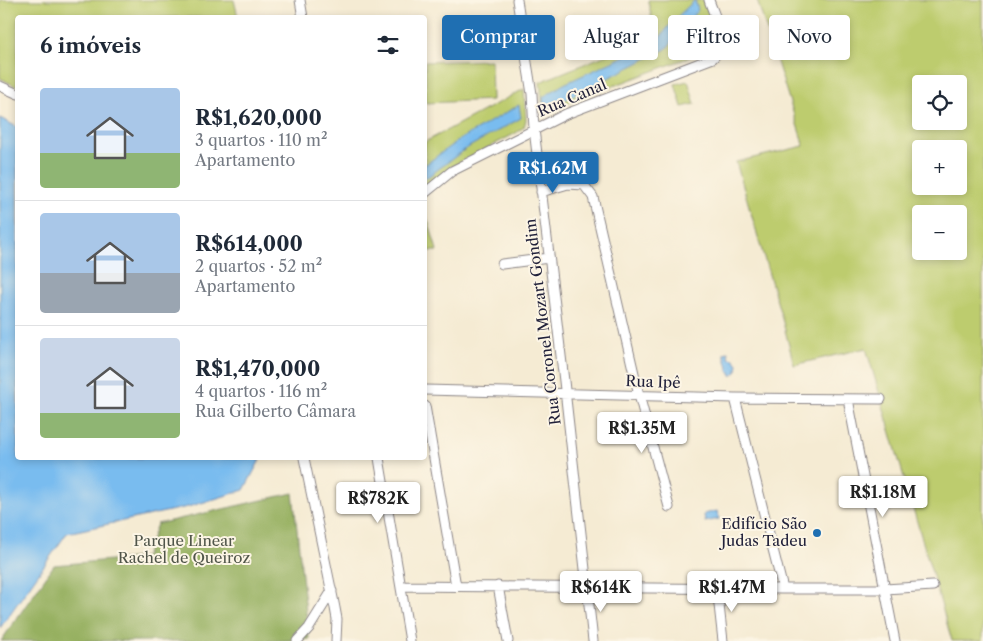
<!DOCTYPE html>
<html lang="pt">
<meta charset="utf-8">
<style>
body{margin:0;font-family:"Libre Caslon Text",serif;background:#f6f6f7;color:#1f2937;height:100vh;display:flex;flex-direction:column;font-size:19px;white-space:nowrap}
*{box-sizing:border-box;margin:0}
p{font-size:16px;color:#747a83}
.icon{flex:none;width:28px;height:28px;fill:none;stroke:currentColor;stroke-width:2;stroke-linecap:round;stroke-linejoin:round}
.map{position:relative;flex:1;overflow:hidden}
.details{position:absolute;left:15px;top:15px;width:412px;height:445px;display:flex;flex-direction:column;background:#fff;border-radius:5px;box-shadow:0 2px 8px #0003}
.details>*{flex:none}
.banner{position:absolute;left:442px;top:15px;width:465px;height:45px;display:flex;gap:10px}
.tools{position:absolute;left:912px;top:75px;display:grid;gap:10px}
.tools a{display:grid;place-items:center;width:55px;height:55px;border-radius:5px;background:#fff;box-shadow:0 2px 8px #0003;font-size:25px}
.price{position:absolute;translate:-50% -42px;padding:0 11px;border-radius:5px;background:#fff;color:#222;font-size:16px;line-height:32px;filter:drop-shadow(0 1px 2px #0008)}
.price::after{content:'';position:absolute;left:50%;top:30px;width:15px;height:11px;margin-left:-8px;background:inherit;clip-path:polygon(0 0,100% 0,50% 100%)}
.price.selected{background:#1f6fb2;color:#fff}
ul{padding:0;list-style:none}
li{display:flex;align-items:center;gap:15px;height:125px;padding:0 25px}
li+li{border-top:1px solid #e0e1e3}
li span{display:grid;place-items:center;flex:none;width:140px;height:100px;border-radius:5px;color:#555}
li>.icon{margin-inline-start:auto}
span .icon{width:60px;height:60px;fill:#fffc;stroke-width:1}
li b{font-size:21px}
h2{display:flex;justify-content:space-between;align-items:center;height:60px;padding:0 25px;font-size:21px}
.tag{padding:0 18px;border-radius:5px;background:#fff;box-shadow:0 2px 8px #0003;font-size:18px;line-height:45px}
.tag.selected{background:#1f6fb2;color:#fff}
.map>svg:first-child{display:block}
.green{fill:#bdcc6e;stroke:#707754;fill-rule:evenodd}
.forest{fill:#96b061;stroke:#5c694e}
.water{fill:#79bcef;stroke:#4e6f95}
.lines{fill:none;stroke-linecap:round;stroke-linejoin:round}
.street-casing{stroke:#8c8687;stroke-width:11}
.street{stroke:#fff;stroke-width:9}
.poi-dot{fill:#1f6fb2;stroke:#fcf5e5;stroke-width:2}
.labels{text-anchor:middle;stroke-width:4;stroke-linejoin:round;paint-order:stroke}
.street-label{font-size:15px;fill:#22223b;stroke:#fcf5e5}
.poi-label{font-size:15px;fill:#22223b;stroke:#fcf5e5;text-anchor:end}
.park-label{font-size:15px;fill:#50554a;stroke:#fcf5e5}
</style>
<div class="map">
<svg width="983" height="641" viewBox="0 0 983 641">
<rect width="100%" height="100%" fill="#fcf5e5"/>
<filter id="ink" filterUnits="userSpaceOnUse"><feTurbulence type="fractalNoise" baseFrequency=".02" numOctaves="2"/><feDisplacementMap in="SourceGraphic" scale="10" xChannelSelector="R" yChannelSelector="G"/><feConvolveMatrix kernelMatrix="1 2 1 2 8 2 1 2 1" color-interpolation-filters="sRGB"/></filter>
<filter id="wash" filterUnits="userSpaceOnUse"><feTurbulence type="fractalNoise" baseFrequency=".0096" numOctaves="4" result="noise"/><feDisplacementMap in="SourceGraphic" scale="20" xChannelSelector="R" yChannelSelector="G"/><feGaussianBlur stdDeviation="1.12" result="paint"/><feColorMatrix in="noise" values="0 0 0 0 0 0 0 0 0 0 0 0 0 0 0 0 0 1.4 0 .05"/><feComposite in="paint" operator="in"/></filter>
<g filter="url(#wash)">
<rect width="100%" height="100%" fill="#f5ebd3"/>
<path class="green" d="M 0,0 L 234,0 L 238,17 L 18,18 L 17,87 L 0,78 Z
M 648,0 L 706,0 L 717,33 L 717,44 L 714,48 L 547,111 L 543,110 L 540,82 L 655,35 Z
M 757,0 L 983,0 L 983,641 L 952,641 L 866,348 L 794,365 L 783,322 L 736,162 L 804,146 ZM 921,84 L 959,84 L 959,121 L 921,121 ZM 921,149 L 959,149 L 959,186 L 921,186 ZM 921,214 L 959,214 L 959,251 L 921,251 Z
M 491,60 L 492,100 L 426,103 L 425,62 Z
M 688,81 L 695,104 L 682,107 L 675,84 Z
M 524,89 L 526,120 L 524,127 L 516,133 L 453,166 L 425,186 L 425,142 Z
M 425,211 L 436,247 L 437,251 L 425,251 Z"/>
<path class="forest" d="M 293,493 L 309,639 L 277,641 L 1,641 L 54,565 L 145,557 L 157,524 Z"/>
<path class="water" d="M 695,0 L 698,10 L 666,49 L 544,110 L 543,97 L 564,84 L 642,48 L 661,36 L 675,19 Z
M 519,105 L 521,118 L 467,148 L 425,179 L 425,165 L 457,141 Z
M 0,118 L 17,127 L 18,458 L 261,458 L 244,490 L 188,507 L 67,533 L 0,628 Z
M 728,352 L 729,358 L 734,359 L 738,364 L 737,371 L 732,376 L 731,372 L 729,372 L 724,353 Z
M 717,511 L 719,519 L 705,522 L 704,514 Z"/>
</g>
<g filter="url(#ink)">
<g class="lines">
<defs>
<path id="street" d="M 300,0 L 303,18
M 517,0 L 532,94 L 534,129 L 564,381 L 593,641
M 0,86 L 18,94
M 541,192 L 568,184 L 584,185 L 593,197 L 639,395 L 669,507
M 425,193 L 452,171 L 566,114 L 713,58 C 730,42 715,19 709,0
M 502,264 L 549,258
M 425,390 L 735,398 L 881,399
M 735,398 L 783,589
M 848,399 L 895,641
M 425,406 L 456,586
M 304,458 L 335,608 L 337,619 L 336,641
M 379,458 L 410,641
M 401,586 L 783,589 L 885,589 L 933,586
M 498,586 L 508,641
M 717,587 L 723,641
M 297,641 L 309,628 L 332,591"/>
</defs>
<use href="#street" class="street-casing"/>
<use href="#street" class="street"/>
</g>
</g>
<circle class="poi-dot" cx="817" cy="533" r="5"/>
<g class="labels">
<g class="street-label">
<text transform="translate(572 98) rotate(-23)" y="5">Rua Canal</text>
<text transform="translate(543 322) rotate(-97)" y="5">Rua Coronel Mozart Gondim</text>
<text transform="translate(653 382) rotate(2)" y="5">Rua Ipê</text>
</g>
<g class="poi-label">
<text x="807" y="529">Edifício São<tspan x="807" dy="17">Judas Tadeu</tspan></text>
</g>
<g class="park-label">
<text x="184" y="546">Parque Linear<tspan x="184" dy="17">Rachel de Queiroz</tspan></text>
</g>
</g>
</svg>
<div class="tools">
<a><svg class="icon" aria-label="locate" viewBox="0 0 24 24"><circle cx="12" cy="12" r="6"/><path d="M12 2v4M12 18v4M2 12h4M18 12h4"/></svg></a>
<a>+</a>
<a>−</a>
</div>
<b class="price selected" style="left:553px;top:194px">R$1.62M</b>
<b class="price" style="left:642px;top:454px">R$1.35M</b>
<b class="price" style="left:883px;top:518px">R$1.18M</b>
<b class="price" style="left:378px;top:524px">R$782K</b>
<b class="price" style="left:601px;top:613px">R$614K</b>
<b class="price" style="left:732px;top:613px">R$1.47M</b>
<div class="banner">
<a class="tag selected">Comprar</a>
<a class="tag">Alugar</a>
<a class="tag">Filtros</a>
<a class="tag">Novo</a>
</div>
<section class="details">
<h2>6 imóveis<svg class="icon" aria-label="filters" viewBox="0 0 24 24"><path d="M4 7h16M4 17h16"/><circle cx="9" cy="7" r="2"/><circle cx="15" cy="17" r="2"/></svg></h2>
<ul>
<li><span style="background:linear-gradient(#a9c7e8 65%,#8fb573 0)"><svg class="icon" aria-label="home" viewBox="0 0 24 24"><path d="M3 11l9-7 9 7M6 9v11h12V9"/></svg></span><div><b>R$1,620,000</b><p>3 quartos · 110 m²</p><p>Apartamento</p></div></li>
<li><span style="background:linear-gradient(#a9c7e8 60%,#9aa5b1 0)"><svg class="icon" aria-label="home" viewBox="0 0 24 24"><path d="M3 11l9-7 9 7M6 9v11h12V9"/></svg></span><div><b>R$614,000</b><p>2 quartos · 52 m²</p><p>Apartamento</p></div></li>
<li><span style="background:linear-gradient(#c9d6e8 75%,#8fb573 0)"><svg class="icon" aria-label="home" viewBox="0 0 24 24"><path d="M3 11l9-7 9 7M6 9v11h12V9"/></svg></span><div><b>R$1,470,000</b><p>4 quartos · 116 m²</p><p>Rua Gilberto Câmara</p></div></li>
</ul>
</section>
</div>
